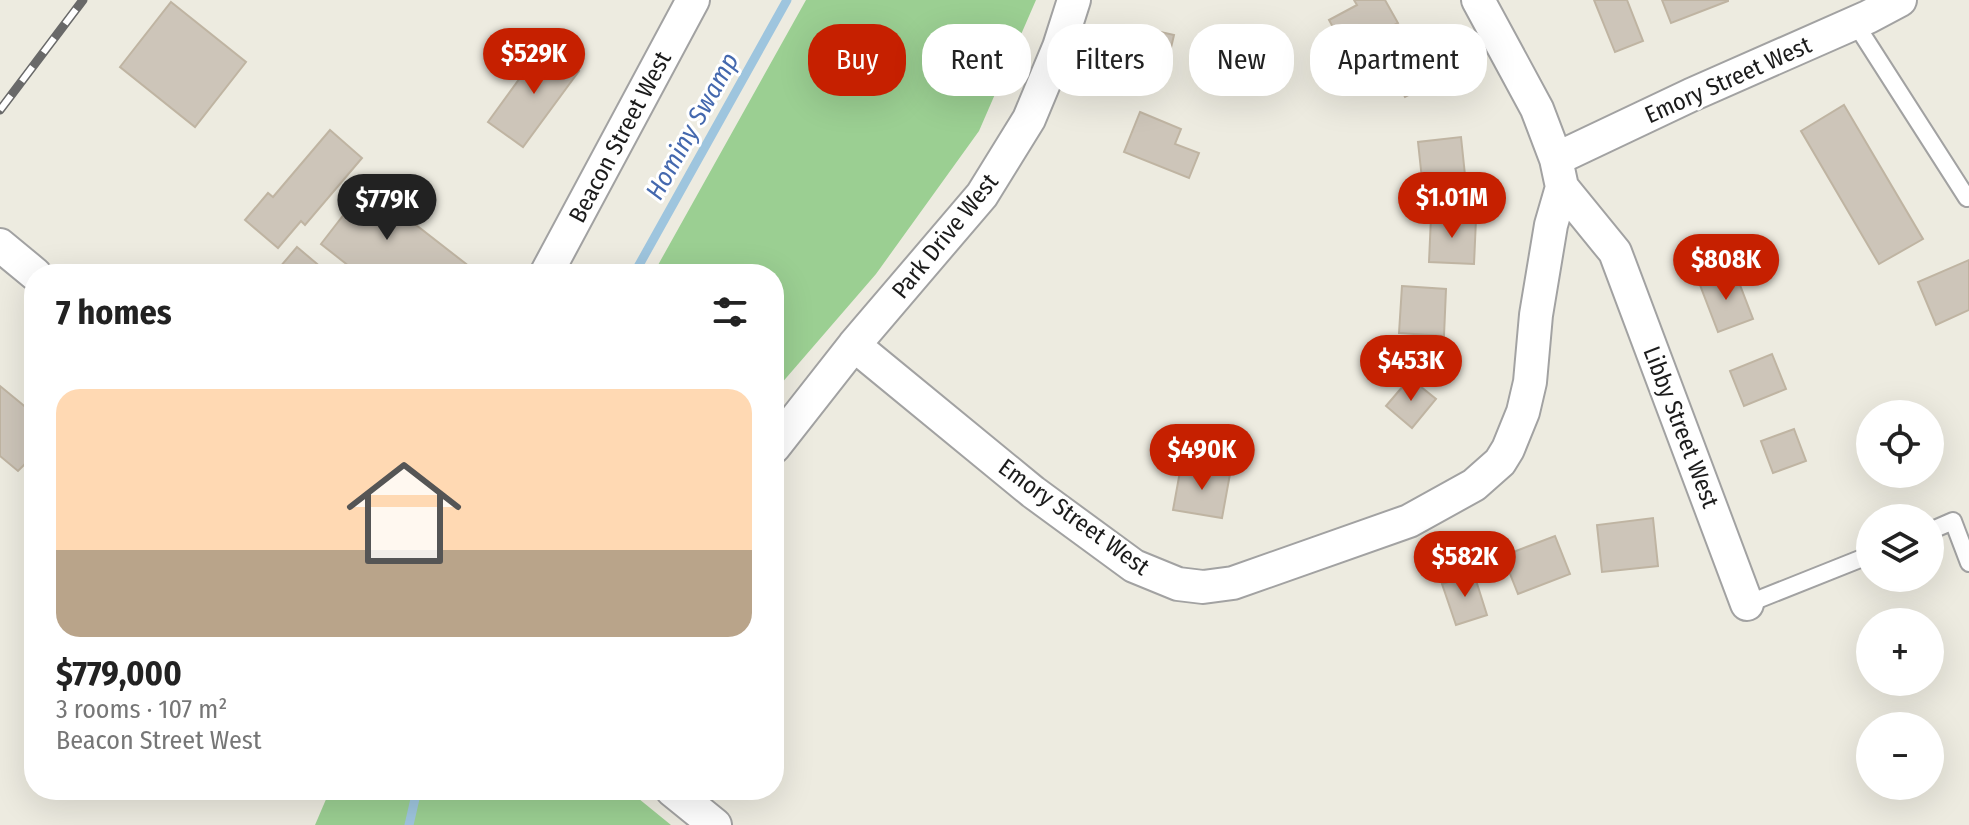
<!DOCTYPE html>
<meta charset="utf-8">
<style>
body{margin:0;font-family:"Fira Sans Condensed",sans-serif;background:#f2f2f2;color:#222;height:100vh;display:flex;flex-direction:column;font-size:30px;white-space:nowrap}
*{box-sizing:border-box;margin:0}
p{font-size:26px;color:#767676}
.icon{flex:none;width:44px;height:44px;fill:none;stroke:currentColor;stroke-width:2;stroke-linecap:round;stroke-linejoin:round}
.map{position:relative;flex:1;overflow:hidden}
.panel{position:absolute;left:24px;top:264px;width:760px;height:536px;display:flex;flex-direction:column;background:#fff;border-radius:32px;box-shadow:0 8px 32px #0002}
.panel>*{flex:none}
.guide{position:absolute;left:808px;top:24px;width:760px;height:72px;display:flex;gap:16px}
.tools{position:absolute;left:1856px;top:400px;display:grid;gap:16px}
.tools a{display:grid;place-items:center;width:88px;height:88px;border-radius:50%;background:#fff;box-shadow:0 8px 32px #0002;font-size:40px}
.price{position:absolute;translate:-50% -68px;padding:0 18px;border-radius:28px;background:#c62000;color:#fff;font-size:26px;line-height:52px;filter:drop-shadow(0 2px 4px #0008)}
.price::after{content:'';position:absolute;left:50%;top:48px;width:24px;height:18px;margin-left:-12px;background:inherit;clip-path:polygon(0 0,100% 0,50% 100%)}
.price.current{background:#222;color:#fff}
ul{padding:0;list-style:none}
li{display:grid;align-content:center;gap:16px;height:424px;padding:0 32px}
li+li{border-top:2px solid #e0e0e0}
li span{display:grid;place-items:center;height:248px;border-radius:24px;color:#555}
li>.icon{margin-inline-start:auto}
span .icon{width:144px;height:144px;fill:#fffc;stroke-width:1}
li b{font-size:34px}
h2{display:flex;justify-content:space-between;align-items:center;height:96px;padding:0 32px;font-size:34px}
.tag{padding:0 28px;border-radius:32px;background:#fff;box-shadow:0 8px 32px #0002;font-size:28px;line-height:72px}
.tag.current{background:#c62000;color:#fff}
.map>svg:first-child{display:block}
.forest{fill:#9bcf92}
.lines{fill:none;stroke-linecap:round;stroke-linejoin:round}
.stream{stroke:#9ec5de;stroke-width:9}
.building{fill:#cdc5b9;stroke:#bfb4a2;stroke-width:2}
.service-casing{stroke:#a2a2a2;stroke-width:20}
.minor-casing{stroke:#a2a2a2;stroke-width:36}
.service{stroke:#fff;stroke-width:16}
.minor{stroke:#fff;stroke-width:32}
.rail-casing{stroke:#696969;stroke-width:9}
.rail{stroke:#fff;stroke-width:6;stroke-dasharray:18;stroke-linecap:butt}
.labels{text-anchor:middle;stroke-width:6;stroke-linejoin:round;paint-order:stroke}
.street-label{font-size:24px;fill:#1b1b1b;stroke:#fff}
.water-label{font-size:26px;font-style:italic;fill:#4468ae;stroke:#fff}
</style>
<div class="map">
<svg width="1969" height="825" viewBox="0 0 1969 825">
<rect width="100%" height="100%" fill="#edebe0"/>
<path class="forest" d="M 806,0 L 1036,0 L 979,131 L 876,274 L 774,392 L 774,274 L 653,274 Z
M 330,790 L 628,790 L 671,825 L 315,825 Z"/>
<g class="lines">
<path class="stream" d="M 634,274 L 787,0
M 409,825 L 417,790"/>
</g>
<path class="building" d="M 1354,0 L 1385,0 L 1398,23 L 1346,51 L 1329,20 L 1357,5 Z
M 1594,0 L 1627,0 L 1643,41 L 1615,52 Z
M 1662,0 L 1728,0 L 1728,1 L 1671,23 Z
M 171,2 L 246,62 L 195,127 L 120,67 Z
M 1134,26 L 1174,35 L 1165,73 L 1125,64 Z
M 544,45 L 579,71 L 523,147 L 488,122 Z
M 1421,51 L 1436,81 L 1405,97 L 1390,66 Z
M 1844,105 L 1923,239 L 1879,264 L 1801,131 Z
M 1140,112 L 1181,129 L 1175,144 L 1199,153 L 1189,178 L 1124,152 Z
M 330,130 L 362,158 L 305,225 L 301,221 L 278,248 L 245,220 L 268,193 L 273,197 Z
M 1461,137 L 1467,194 L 1424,198 L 1418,142 Z
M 366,186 L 470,267 L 465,274 L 359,274 L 321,244 Z
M 1431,217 L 1476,219 L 1474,264 L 1429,262 Z
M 297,247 L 329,274 L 274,274 Z
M 1969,260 L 1969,310 L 1936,325 L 1918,282 Z
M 1735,272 L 1753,319 L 1718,332 L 1700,285 Z
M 1402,286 L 1446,289 L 1444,336 L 1399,333 Z
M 1772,354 L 1786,389 L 1744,406 L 1730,371 Z
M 1410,378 L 1436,399 L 1412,428 L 1386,406 Z
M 0,386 L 34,414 L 34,455 L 18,471 L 0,456 Z
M 1794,429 L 1806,461 L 1773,473 L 1761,441 Z
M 1181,466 L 1230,474 L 1222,518 L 1173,510 Z
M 1653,518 L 1658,566 L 1602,572 L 1597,525 Z
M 1555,536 L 1570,574 L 1518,594 L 1503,556 Z
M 1474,574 L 1487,615 L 1456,625 L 1442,584 Z"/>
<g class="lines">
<defs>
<path id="service" d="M 1855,23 L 1967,198 L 1969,197
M 1930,531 L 1953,521 L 1969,563
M 1747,604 L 1870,555"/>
<path id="minor" d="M 1478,0 L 1537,109 L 1556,159 L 1562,187 L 1615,252 L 1747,604
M 1556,159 L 1691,95 L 1868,17 L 1900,0
M 0,245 L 35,274
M 546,274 L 693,0
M 854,345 L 1033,492 L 1134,566 L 1178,584 L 1203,587 L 1233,583 L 1409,521 L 1474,485 L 1500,462 L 1508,449 L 1523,412 L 1530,382 L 1536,315 L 1551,225 L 1562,187
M 774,447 L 854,345 L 982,195 L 1029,119 L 1059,47 L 1074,0
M 672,790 L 715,825"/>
</defs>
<use href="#service" class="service-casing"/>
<use href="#minor" class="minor-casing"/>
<use href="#service" class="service"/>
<use href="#minor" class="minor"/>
<defs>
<path id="rail" d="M 0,110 L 83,0"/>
</defs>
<use href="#rail" class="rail-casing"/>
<use href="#rail" class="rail"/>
</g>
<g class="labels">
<g class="street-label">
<text transform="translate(1728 80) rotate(-24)" y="8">Emory Street West</text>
<text transform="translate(620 137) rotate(-62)" y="8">Beacon Street West</text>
<text transform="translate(945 236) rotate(-51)" y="8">Park Drive West</text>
<text transform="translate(1681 427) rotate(69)" y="8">Libby Street West</text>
<text transform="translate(1074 517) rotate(36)" y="8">Emory Street West</text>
</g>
<g class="water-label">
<text transform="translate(692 126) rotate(-61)" y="9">Hominy Swamp</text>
</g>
</g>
</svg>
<div class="tools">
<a><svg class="icon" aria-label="locate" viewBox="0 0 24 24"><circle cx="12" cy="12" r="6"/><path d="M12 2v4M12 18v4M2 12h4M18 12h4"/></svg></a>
<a><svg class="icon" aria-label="layers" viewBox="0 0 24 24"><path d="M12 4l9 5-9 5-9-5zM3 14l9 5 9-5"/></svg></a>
<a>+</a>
<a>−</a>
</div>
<b class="price" style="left:534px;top:96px">$529K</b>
<b class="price" style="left:1452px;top:240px">$1.01M</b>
<b class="price current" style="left:387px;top:242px">$779K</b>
<b class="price" style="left:1726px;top:302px">$808K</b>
<b class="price" style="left:1411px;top:403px">$453K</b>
<b class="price" style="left:1202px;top:492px">$490K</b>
<b class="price" style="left:1465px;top:599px">$582K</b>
<div class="guide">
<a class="tag current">Buy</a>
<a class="tag">Rent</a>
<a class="tag">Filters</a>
<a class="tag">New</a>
<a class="tag">Apartment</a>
</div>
<section class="panel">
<h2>7 homes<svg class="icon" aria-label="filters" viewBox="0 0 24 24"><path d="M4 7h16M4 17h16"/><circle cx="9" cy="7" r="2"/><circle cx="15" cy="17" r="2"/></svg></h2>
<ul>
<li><span style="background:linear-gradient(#ffd9b3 65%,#b9a48a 0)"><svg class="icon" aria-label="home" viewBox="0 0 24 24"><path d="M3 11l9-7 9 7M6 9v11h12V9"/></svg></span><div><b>$779,000</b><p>3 rooms · 107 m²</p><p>Beacon Street West</p></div></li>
</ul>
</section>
</div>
